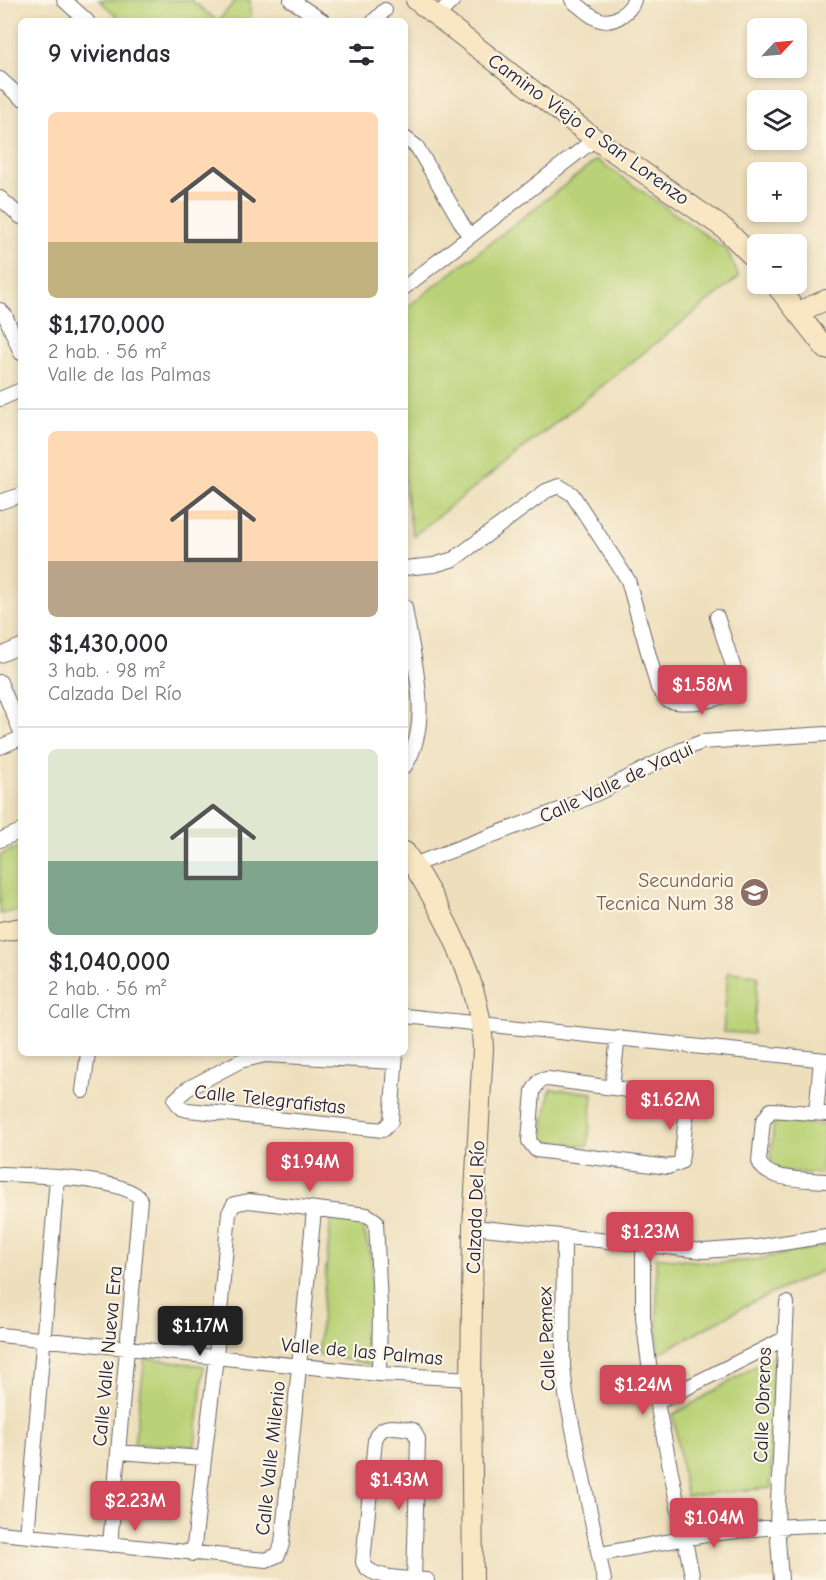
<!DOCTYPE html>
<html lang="es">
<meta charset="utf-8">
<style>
body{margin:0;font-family:"Comic Neue",sans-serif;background:#f7f7f7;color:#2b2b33;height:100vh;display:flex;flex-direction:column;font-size:22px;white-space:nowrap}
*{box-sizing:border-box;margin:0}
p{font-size:20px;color:#7c7c81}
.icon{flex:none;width:33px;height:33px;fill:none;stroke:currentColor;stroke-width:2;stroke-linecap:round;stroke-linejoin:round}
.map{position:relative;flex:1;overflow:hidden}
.details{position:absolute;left:18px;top:18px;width:390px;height:1038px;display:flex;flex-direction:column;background:#fff;border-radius:9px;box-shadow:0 3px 9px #0003}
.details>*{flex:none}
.needle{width:39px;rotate:64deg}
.buttons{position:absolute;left:747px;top:18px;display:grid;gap:12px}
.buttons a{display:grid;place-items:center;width:60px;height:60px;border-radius:9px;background:#fff;box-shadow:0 3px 9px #0003;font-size:30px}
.price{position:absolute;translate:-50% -51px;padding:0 14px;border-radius:6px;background:#d1495b;color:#fff;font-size:20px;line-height:39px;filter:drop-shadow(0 2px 3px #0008)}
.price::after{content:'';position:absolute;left:50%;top:36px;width:18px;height:14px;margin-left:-9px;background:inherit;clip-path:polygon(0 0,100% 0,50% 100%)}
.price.on{background:#222;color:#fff}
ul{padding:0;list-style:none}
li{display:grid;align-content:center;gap:12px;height:318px;padding:0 30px}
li+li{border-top:2px solid #e1e1e2}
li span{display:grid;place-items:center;height:186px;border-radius:9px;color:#555}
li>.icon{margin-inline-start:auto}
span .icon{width:108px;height:108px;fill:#fffc;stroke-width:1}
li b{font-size:26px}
h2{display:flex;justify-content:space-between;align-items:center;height:72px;padding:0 30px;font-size:26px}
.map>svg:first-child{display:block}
.green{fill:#bad277;stroke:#6e7a59;stroke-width:1.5}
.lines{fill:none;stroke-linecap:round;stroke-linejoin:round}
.street-casing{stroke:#696468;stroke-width:16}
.secondary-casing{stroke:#696468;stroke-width:22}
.street{stroke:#fff;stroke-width:14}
.secondary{stroke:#f9e7c3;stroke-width:20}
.labels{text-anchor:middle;stroke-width:4.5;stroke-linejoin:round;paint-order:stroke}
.street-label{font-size:20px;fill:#22223b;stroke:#fcf5e5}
.education-label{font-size:20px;fill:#785e54;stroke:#fcf5e5;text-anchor:end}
</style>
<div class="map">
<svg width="826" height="1580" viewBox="0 0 826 1580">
<rect width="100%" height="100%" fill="#fcf5e5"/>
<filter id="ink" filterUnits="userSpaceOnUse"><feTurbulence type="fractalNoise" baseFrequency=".0167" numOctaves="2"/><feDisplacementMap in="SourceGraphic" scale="12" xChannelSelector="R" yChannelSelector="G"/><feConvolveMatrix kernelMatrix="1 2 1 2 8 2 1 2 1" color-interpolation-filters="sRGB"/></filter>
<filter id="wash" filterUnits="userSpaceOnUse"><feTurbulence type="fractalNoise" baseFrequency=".008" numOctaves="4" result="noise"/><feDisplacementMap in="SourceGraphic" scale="24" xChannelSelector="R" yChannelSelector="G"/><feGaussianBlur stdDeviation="1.35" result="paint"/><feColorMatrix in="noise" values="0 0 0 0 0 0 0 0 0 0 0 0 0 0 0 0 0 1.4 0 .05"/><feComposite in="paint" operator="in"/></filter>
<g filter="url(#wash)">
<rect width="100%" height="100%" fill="#eedfbc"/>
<path class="green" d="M 99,0 L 191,0 L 218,21 L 236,0 L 250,0 L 251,21 L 122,21 Z
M 597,160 L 727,250 L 739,277 L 413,536 L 405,489 L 405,309 Z
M 21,846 L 21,910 L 0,914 L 0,855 Z
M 728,972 L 758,975 L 753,1034 L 723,1032 Z
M 550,1089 L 593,1093 L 588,1146 L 542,1141 Z
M 774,1121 L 825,1125 L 821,1174 L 770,1170 Z
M 331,1218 L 362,1222 L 372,1263 L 372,1365 L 318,1354 Z
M 826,1245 L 826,1269 L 749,1304 L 658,1354 L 656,1257 L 714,1263 L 754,1260 Z
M 774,1355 L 771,1488 L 686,1496 L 673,1415 Z
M 145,1358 L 204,1366 L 195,1446 L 134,1444 Z"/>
</g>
<g filter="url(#ink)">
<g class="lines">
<defs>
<path id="street" d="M 64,0 L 87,21
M 291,0 L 323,21
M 572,0 C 588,13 602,30 622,15 C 627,11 632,7 634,0
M 437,16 L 453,0
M 374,21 L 385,10
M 0,79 L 21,98
M 405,138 L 417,147 L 469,236
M 0,198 L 21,217
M 405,287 L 595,139
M 0,310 L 5,315 L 21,353
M 0,399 L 21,390
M 0,502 L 21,495
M 405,568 L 434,565 L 454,559 L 546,491 L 559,486 L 572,494 L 628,580 L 658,688 L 667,700 C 684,705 725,703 735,686 L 734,669 L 717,617
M 405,607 C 412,657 434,720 405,766
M 0,655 L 21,646
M 0,682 L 21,732
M 0,747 L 21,738
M 0,840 L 21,831
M 413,865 L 562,809 L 602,791 L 681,750 L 702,742 L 826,734
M 405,1016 L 826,1060
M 395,1062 L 265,1055 L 240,1061 L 187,1089 L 175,1100 L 181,1108 L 188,1110 L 383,1130 L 391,1121 L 396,1053
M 548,1079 L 679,1097 L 687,1109 L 681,1162 L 668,1167 L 536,1150 L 529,1141 L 533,1091 L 540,1080 Z
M 612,1087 L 618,1037
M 83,1091 L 88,1053
M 816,1113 L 821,1060
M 826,1114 L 771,1110 L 763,1121 L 759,1161 C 765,1182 808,1179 826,1181
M 0,1174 C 27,1175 126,1178 140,1199 L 110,1545
M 473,1227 L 704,1251 L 758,1247 L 826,1236
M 564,1238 L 563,1366 L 566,1395 L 604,1580
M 643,1247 L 643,1317 L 649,1364 L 693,1580
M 0,1335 L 379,1374 L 471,1379
M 656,1403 L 784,1339
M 118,1452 L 203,1458
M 0,1533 L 266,1560 L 278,1555 L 282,1544 L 314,1210
M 27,1536 L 57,1178
M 193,1554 L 216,1357 L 229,1213 L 234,1204 L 249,1201 L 367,1215 L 376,1221 L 380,1306 L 379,1374
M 600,1554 C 675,1540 749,1525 826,1525
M 414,1579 L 418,1439 L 413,1430 C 398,1427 380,1422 375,1440 L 363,1562 C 369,1580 408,1578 427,1580
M 781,1580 L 777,1525 L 787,1303"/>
<path id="secondary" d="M 416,0 L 595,139 L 725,229 L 758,262
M 775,284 L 826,349
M 798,312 L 826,300
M 405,852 C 442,909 481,980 483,1049 L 473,1227 L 471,1379 L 473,1580
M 0,932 L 21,928"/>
</defs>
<use href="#street" class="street-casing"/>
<use href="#secondary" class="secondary-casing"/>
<use href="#street" class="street"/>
<use href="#secondary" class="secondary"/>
</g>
</g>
<defs>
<symbol id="school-disc" viewBox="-11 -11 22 22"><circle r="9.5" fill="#8d6e63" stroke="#fcf5e5"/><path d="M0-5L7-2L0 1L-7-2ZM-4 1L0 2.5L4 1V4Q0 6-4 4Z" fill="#fff"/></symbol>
</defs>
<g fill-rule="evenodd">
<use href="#school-disc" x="738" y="876" width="33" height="33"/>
</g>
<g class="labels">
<g class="street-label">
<text transform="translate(589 129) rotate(36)" y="7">Camino Viejo a San Lorenzo</text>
<text transform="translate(616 782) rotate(-25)" y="7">Calle Valle de Yaqui</text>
<text transform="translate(270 1099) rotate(6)" y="7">Calle Telegrafistas</text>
<text transform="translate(475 1207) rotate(-88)" y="7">Calzada Del Río</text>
<text transform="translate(546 1339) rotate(-92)" y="7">Calle Pemex</text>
<text transform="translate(362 1351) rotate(5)" y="7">Valle de las Palmas</text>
<text transform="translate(107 1356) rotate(-85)" y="7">Calle Valle Nueva Era</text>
<text transform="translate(762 1405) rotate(-88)" y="7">Calle Obreros</text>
<text transform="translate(270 1458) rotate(-84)" y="7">Calle Valle Milenio</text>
</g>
<g class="education-label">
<text x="734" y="887">Secundaria<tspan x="734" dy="23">Tecnica Num 38</tspan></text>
</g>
</g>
</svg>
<div class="buttons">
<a><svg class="needle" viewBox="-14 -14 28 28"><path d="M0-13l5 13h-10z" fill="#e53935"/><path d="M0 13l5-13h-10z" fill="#7c7c81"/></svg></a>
<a><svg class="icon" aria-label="layers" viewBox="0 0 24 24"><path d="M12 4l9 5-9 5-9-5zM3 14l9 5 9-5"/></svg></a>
<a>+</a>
<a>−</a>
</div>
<b class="price" style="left:702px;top:716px">$1.58M</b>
<b class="price" style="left:670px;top:1131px">$1.62M</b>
<b class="price" style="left:310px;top:1193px">$1.94M</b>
<b class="price" style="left:650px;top:1263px">$1.23M</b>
<b class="price on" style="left:200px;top:1357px">$1.17M</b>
<b class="price" style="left:643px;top:1416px">$1.24M</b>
<b class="price" style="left:399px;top:1511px">$1.43M</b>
<b class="price" style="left:135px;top:1532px">$2.23M</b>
<b class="price" style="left:714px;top:1549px">$1.04M</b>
<section class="details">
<h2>9 viviendas<svg class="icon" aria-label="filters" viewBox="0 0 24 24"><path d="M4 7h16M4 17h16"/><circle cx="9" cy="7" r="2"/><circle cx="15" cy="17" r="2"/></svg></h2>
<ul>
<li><span style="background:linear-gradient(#ffd9b3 70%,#c2b280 0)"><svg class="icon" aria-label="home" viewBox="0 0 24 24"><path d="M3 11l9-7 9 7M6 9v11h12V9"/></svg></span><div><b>$1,170,000</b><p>2 hab. · 56 m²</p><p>Valle de las Palmas</p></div></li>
<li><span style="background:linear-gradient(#ffd9b3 70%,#b9a48a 0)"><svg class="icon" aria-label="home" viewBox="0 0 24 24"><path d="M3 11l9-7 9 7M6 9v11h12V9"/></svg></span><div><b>$1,430,000</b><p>3 hab. · 98 m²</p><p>Calzada Del Río</p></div></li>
<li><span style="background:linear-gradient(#dfe7d0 60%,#7fa58c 0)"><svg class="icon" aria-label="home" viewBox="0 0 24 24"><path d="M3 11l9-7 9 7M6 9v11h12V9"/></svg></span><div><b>$1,040,000</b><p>2 hab. · 56 m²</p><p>Calle Ctm</p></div></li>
</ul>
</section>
</div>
